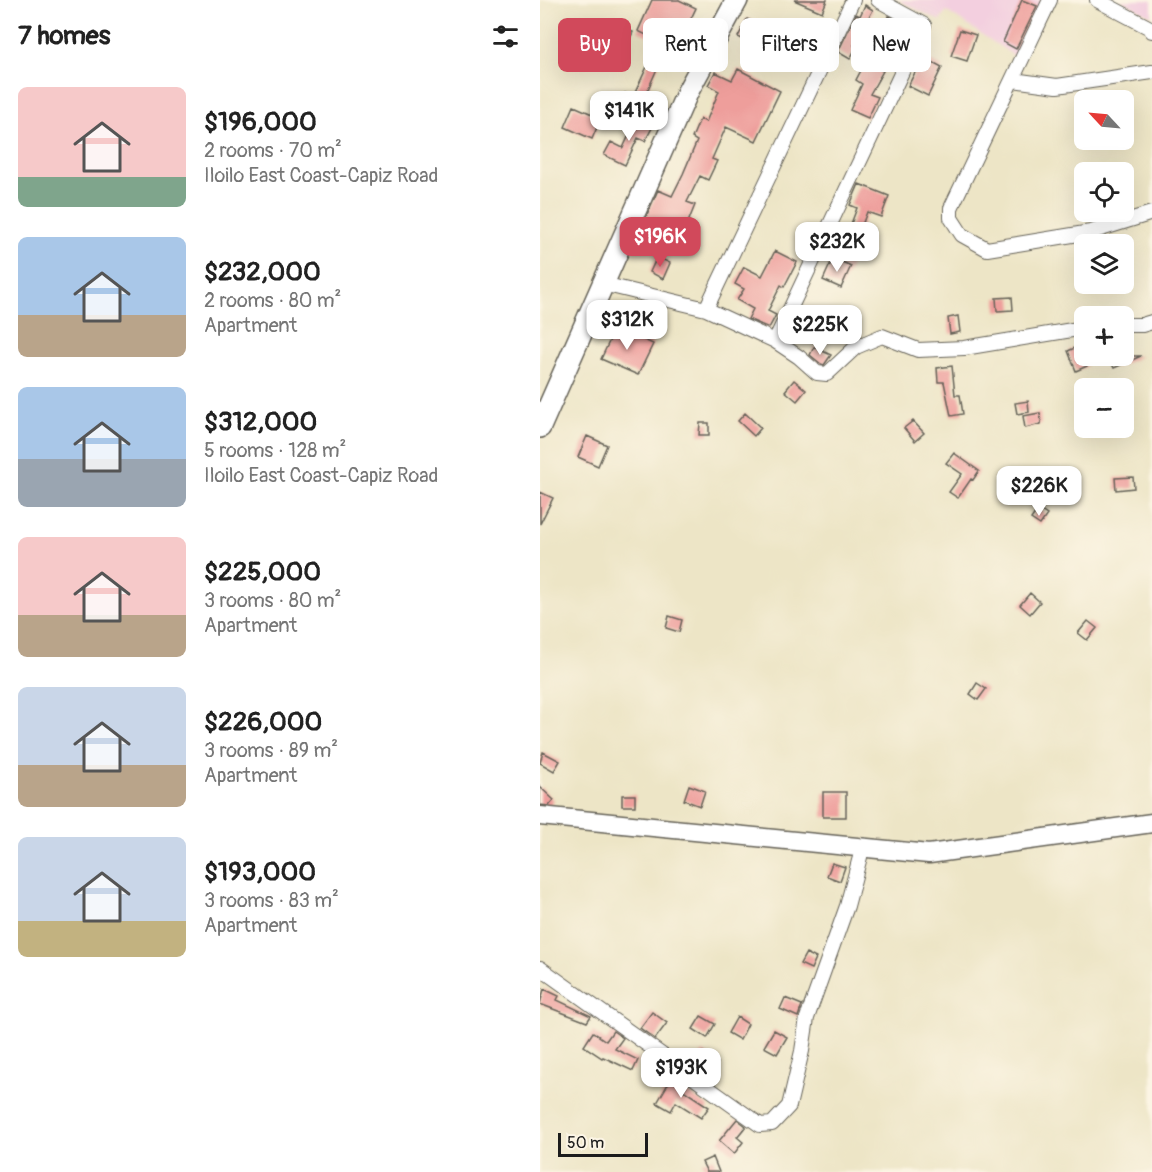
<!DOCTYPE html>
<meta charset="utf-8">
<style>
body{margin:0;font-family:Pangolin,sans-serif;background:#f2f2f2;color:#222;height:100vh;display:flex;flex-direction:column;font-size:22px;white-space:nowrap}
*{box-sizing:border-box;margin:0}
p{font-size:20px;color:#767676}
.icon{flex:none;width:33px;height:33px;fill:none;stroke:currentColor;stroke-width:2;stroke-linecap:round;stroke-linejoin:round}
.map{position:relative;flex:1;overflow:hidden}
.details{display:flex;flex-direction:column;background:#fff;width:540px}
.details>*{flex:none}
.top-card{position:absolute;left:18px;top:18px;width:504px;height:54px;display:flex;gap:12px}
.needle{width:39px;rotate:296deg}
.fabs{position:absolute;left:534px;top:90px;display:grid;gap:12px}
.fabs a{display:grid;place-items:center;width:60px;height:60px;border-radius:9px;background:#fff;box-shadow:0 6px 24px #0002;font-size:30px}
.scale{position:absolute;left:18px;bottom:15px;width:90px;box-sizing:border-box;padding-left:6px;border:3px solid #1c1c1c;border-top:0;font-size:16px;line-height:21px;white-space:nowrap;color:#1c1c1c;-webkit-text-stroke:4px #fcf5e5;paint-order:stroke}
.price{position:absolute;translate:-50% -51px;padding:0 14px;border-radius:12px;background:#fff;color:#222;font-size:20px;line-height:39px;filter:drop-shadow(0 2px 3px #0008)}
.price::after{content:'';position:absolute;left:50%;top:36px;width:18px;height:14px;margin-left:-9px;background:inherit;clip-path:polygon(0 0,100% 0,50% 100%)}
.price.active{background:#d1495b;color:#fff}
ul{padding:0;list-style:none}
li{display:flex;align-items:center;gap:18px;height:150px;padding:0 18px}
li span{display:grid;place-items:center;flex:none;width:168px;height:120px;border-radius:9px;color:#555}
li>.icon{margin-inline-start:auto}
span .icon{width:72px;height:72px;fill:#fffc;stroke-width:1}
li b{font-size:26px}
h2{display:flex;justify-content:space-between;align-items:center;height:72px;padding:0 18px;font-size:26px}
.pill{padding:0 21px;border-radius:9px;background:#fff;box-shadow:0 6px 24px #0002;font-size:21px;line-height:54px}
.pill.active{background:#d1495b;color:#fff}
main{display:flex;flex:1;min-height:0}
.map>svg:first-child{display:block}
.built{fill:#f3cfdf}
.building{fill:#ee9e9b}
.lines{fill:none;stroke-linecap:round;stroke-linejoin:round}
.street-casing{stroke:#656258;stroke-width:16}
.secondary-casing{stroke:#656258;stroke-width:21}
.primary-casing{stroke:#656258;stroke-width:24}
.street{stroke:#fff;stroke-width:14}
.secondary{stroke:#fff;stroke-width:18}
.primary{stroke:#fff;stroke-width:21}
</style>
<main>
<section class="details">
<h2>7 homes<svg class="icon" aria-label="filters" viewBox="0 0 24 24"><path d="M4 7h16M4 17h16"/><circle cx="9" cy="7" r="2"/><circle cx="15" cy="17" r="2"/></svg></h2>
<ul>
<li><span style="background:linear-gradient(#f6c9c9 75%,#7fa58c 0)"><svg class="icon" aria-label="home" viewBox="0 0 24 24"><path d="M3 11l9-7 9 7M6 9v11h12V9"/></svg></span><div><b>$196,000</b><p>2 rooms · 70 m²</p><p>Iloilo East Coast-Capiz Road</p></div></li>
<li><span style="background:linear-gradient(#a9c7e8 65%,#b9a48a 0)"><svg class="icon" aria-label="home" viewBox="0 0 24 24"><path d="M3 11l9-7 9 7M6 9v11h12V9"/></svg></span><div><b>$232,000</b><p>2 rooms · 80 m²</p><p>Apartment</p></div></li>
<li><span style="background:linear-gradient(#a9c7e8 60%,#9aa5b1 0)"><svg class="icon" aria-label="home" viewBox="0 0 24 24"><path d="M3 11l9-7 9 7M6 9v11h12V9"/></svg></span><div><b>$312,000</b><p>5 rooms · 128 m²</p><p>Iloilo East Coast-Capiz Road</p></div></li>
<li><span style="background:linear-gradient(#f6c9c9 65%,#b9a48a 0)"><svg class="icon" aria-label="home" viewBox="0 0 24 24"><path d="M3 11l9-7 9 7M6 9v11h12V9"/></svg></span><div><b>$225,000</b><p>3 rooms · 80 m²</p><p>Apartment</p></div></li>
<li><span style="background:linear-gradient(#c9d6e8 65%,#b9a48a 0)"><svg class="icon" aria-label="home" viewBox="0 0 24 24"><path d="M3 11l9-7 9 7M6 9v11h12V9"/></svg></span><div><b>$226,000</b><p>3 rooms · 89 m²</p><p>Apartment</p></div></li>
<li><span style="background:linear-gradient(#c9d6e8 70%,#c2b280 0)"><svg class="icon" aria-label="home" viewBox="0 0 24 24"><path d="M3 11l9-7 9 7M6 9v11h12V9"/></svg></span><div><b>$193,000</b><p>3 rooms · 83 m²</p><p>Apartment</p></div></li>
</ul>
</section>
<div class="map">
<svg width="612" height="1172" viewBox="0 0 612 1172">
<rect width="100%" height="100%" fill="#fcf5e5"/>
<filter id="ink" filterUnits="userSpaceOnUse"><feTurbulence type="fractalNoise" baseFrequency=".0167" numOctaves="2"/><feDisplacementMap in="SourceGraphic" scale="12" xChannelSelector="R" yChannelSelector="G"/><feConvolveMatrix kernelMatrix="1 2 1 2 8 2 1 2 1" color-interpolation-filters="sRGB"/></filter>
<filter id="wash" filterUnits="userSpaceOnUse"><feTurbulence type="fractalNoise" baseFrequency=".008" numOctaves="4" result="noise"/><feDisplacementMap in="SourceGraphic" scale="24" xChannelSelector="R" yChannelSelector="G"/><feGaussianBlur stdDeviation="1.35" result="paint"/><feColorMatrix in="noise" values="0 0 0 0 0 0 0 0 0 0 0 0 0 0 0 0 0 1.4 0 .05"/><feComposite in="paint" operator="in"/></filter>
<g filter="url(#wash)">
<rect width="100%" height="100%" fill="#ede5c6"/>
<path class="built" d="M 358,0 L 511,0 L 476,57 L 406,11 L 400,21 Z
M 580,0 L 612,0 L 612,16 Z"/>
<g id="blocks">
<path class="building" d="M 112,0 L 139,0 L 156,8 L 146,29 L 152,32 L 146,44 L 131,37 L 95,119 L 76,109 L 85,93 L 93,97 L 111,58 L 108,56 L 115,39 L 98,31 Z
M 254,0 L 287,0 L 282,12 Z
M 482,0 L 497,6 L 476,49 L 463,42 Z
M 325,5 L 333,10 L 314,45 L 317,46 L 310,59 L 298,52 L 316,14 L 320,16 Z
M 349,16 L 371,28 L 360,52 L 338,43 Z
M 207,19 L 229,29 L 221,48 L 198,37 Z
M 76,23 L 93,32 L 83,55 L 65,46 Z
M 420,30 L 436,35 L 427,61 L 411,56 Z
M 383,57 L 402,67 L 388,96 L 368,86 Z
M 326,61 L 343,71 L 330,94 L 338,97 L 328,118 L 310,110 L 322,84 L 316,80 Z
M 198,69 L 240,91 L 216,141 L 186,127 L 172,159 L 177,161 L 168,180 L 160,176 L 147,202 L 155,205 L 143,235 L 105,219 L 118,190 L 132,196 L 143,174 L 157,141 L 152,138 L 160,119 L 166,122 L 179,91 L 168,85 L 175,72 L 192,80 Z
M 34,106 L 61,118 L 52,139 L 25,127 Z
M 97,118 L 113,126 L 105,141 L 98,138 L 85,165 L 64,155 L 71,142 L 83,148 Z
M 319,184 L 349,196 L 341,217 L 327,212 L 316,241 L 306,237 L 317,208 L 310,205 Z
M 235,251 L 257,262 L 244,287 L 241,285 L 228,311 L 236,315 L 229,328 L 208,319 L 213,309 L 197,300 L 204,289 L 195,284 L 204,267 L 222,276 Z
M 117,257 L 130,263 L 123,279 L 110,272 Z
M 293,258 L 311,266 L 301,288 L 283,280 Z
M 472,297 L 473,310 L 457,311 L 456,298 Z
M 267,312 L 291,323 L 282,343 L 258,332 Z
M 418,316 L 420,332 L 410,334 L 408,318 Z
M 76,327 L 113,344 L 98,375 L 61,359 Z
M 539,346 L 547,366 L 536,371 L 528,351 Z
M 274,347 L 291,355 L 284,365 L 281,364 L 270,355 Z
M 568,356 L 601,356 L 574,368 Z
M 412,366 L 415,395 L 420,395 L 423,414 L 411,416 L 404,382 L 398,382 L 397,368 Z
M 254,380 L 266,390 L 257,401 L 245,391 Z
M 488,401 L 489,412 L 477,414 L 475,403 Z
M 205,413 L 221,428 L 214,436 L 198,421 Z
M 500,413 L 501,424 L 485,428 L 483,416 Z
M 373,421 L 384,433 L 375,441 L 364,428 Z
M 160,423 L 169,423 L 169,435 L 159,435 Z
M 47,436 L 67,445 L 58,466 L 38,457 Z
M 414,453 L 439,471 L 433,480 L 431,479 L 418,498 L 409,492 L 422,474 L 406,463 Z
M 593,477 L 594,488 L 576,490 L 575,478 Z
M 0,492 L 13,498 L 0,524 Z
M 498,509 L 507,515 L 500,525 L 491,519 Z
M 490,593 L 500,602 L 490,614 L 480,605 Z
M 129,616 L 142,620 L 139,632 L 126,628 Z
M 548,621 L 557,628 L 547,640 L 538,633 Z
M 437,683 L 446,689 L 438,700 L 430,694 Z
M 3,752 L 20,761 L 14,771 L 0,763 Z
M 149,785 L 165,791 L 160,806 L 144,800 Z
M 0,787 L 14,800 L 9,806 L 0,805 Z
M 283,792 L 306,792 L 306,817 L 283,817 Z
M 82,795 L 95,795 L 95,806 L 82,806 Z
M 292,863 L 305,867 L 300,881 L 287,876 Z
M 266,953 L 276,958 L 271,969 L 260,964 Z
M 4,989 L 19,996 L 17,1000 L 51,1016 L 47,1022 L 0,1004 Z
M 245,998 L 262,1005 L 258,1017 L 240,1009 Z
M 112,1012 L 127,1023 L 115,1039 L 100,1028 Z
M 161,1016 L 175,1024 L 167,1038 L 153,1029 Z
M 197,1017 L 208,1024 L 200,1040 L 188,1033 Z
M 234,1030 L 247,1037 L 237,1054 L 224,1047 Z
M 73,1031 L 83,1038 L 75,1049 L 98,1060 L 93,1071 L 63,1057 L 62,1058 L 44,1046 L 53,1032 L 66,1041 Z
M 163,1052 L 178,1063 L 168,1077 L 153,1066 Z
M 132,1077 L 146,1086 L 143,1090 L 169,1107 L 161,1118 L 136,1102 L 131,1111 L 117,1103 Z
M 197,1119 L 206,1126 L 197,1137 L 203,1142 L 194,1154 L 179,1141 Z
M 173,1157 L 179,1172 L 167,1172 L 162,1162 Z"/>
</g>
</g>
<g filter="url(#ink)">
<use href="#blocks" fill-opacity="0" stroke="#656258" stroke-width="1.5"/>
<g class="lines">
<defs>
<path id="street" d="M 510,0 L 411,208 L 411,218 L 422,235 L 447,249 L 551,232 L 612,213
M 557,0 L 610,28 L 612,31
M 473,80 L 517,86 L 612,72
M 63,284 L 166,309 L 235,341 L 259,357 L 277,373 L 287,374 L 316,347 L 342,336 L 378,350 L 424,348 L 544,328
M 166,309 L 313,0
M 584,325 L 602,325 L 612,322
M 235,341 L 384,25 L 338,0
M 0,968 L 220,1125 L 232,1124 L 249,1106 L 262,1051 L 267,1018 L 307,906 L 320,857 L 321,847"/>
<path id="secondary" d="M 0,816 L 389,854 L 612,823"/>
<path id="primary" d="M 0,427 L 148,91 L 197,0"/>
</defs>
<use href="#street" class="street-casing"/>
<use href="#secondary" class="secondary-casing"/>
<use href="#primary" class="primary-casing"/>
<use href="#street" class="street"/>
<use href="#secondary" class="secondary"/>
<use href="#primary" class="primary"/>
</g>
</g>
</svg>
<div class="fabs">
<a><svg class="needle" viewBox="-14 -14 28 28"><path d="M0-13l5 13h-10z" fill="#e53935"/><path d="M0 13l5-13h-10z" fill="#767676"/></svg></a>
<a><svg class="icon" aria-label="locate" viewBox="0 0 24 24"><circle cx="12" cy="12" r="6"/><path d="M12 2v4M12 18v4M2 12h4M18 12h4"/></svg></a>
<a><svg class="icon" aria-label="layers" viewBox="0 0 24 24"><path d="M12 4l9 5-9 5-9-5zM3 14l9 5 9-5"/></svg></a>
<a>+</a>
<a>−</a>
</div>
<div class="scale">50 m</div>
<b class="price" style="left:89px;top:142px">$141K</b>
<b class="price active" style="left:120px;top:268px">$196K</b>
<b class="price" style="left:297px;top:273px">$232K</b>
<b class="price" style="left:87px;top:351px">$312K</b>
<b class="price" style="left:280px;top:356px">$225K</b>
<b class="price" style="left:499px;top:517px">$226K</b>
<b class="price" style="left:141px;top:1099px">$193K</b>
<div class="top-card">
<a class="pill active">Buy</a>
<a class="pill">Rent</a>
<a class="pill">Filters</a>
<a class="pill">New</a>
</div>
</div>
</main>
